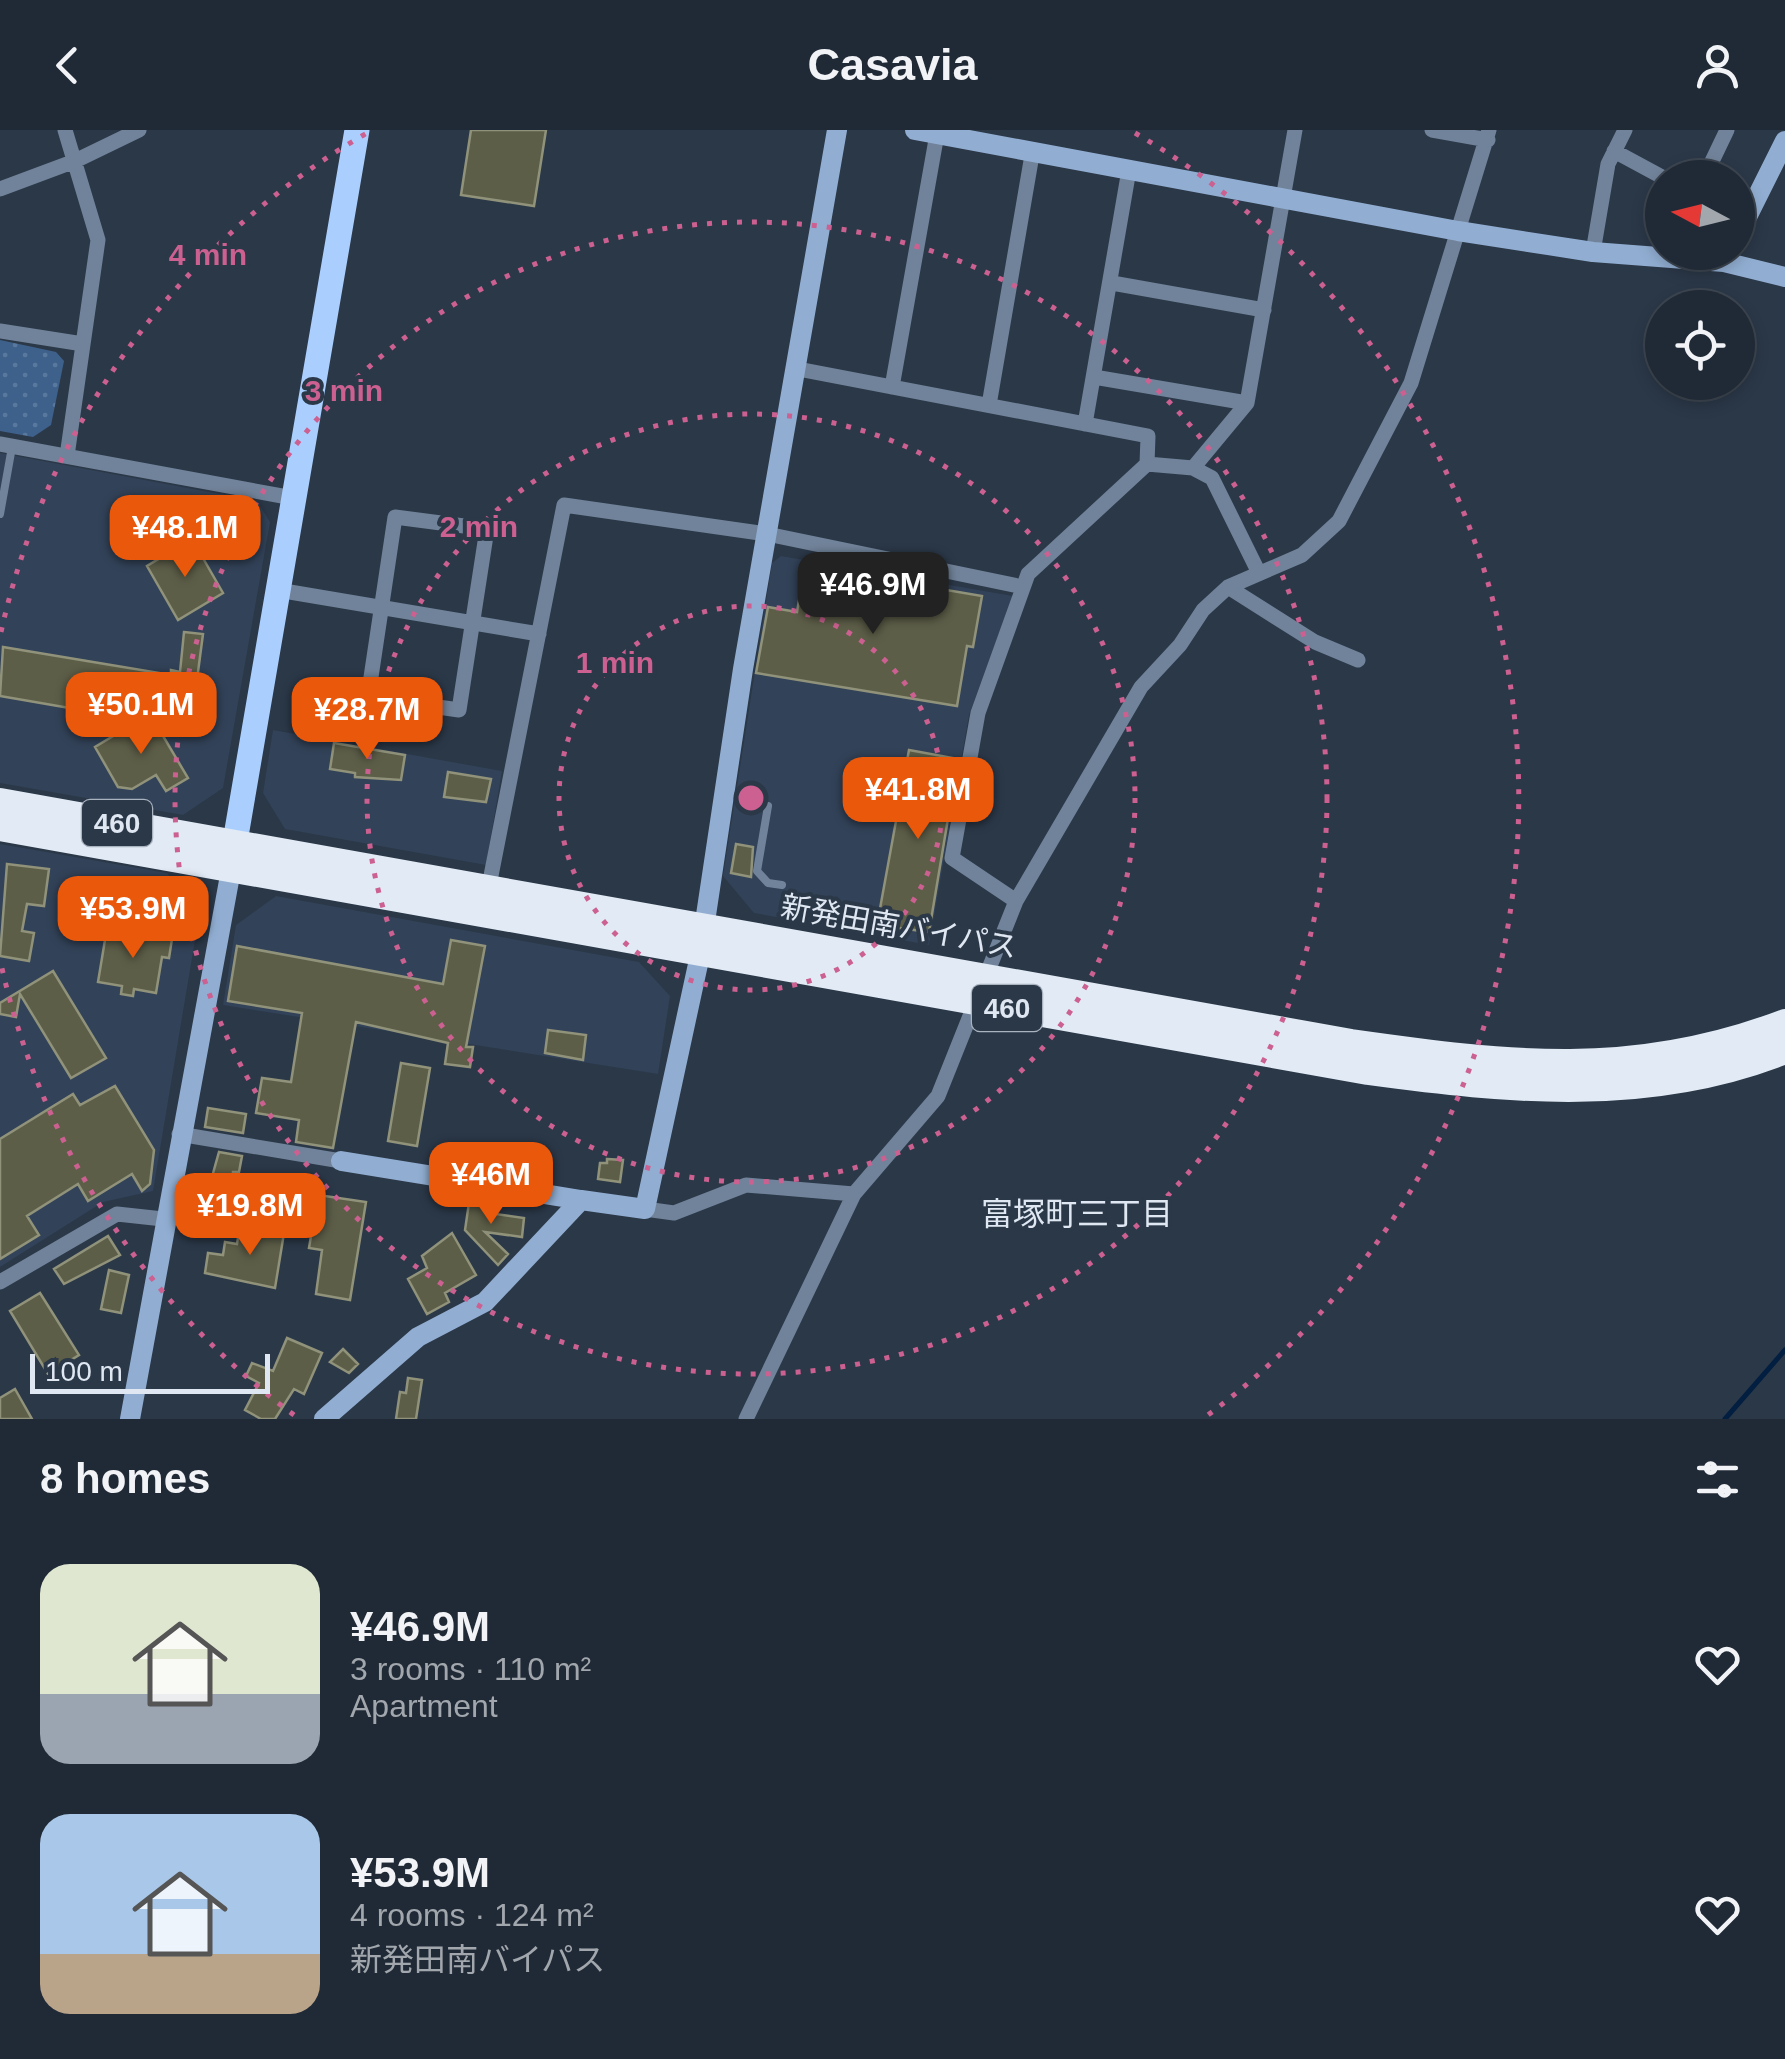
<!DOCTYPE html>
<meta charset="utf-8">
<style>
body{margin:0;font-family:Arial,"Noto Sans JP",sans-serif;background:#28323e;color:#f1f3f6;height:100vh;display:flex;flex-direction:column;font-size:38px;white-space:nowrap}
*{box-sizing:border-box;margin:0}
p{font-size:32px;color:#a2a7ad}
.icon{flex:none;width:55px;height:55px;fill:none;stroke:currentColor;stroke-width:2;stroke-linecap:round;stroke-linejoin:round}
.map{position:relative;height:1289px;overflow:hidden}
.side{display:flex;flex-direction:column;background:#202a36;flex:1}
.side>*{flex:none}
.needle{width:65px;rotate:277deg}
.fabs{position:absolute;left:1645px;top:30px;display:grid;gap:20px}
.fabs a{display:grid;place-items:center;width:110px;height:110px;border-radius:50%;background:#202a36;box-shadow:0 5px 15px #0003,0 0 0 2px #3d4651;font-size:50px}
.scale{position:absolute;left:30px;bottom:25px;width:240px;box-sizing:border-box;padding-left:10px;border:5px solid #dfe7f2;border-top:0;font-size:28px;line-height:35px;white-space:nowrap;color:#dfe7f2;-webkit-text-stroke:8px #2b3848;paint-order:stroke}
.price{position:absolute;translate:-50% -85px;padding:0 22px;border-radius:20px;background:#ea580c;color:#fff;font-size:32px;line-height:65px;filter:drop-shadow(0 2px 5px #0008)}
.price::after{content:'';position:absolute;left:50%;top:60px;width:30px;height:22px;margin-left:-15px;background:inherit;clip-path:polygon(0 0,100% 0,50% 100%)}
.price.active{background:#222;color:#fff}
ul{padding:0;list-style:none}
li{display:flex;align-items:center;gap:30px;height:250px;padding:0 40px}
li span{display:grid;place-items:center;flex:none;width:280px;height:200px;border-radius:30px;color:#555}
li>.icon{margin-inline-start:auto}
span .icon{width:120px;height:120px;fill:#fffc;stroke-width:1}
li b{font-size:42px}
h2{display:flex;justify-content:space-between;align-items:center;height:120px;padding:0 40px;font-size:42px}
header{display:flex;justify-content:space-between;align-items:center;height:130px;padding:0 40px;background:#202a36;font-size:45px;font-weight:600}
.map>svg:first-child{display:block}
.built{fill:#324258}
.park{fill:url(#park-dots)}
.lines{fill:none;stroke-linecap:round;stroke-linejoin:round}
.stream{stroke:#021e40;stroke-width:5}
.building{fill:#5d5e48;stroke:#90927a;stroke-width:2.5}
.lane{stroke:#71839a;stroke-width:8}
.street{stroke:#71839a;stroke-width:15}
.secondary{stroke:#91aed2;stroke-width:20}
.primary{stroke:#aacffe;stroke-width:25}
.highway{stroke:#e1eaf5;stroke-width:28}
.ring{fill:none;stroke:#cc6090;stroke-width:5;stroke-dasharray:5 10}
.labels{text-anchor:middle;stroke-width:8;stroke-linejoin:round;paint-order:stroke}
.shield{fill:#2b3848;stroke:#a9b2bf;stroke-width:2.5}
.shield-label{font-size:28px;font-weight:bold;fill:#dfe7f2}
.street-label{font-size:30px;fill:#dfe7f2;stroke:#2b3848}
.neighbourhood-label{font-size:32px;fill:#dfe7f2;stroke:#2b3848}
.centre{fill:#cc6090;stroke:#2b3848;stroke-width:5}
.ring-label{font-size:30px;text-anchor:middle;font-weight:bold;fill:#cc6090;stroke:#2b3848;stroke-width:8;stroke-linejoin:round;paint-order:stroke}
</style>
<header><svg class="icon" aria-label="back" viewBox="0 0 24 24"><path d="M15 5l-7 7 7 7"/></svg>Casavia<svg class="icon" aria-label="person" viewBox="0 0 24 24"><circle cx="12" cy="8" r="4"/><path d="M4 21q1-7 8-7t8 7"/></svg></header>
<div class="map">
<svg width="1785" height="1289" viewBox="0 0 1785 1289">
<defs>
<pattern id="park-dots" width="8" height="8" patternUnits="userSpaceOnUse" patternTransform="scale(2.5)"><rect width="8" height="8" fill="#3e618c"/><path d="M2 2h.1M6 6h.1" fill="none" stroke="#59789d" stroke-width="1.8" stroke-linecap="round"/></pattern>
</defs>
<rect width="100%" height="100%" fill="#2b3848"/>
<path class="built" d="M 0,323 L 257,371 L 270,392 L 223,658 L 183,685 L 0,653 Z
M 781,426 L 1013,466 L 969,585 L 929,815 L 754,783 L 723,746 L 772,433 Z
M 273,600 L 502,641 L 486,735 L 285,699 L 263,663 Z
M 0,714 L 167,743 L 199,786 L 153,1061 L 103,1072 L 0,1137 Z
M 276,766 L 639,832 L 670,866 L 658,944 L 223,875 L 236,795 Z"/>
<path class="park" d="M 0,210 L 56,222 L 64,231 L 51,295 L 33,307 L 0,301 Z"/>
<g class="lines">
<path class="stream" d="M 1725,1289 L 1785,1220"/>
</g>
<path class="building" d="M 471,0 L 546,0 L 534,76 L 461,65 Z
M 192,409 L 223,463 L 178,490 L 147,436 Z
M 805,436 L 982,466 L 973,517 L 967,516 L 957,576 L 756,543 L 768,477 L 797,482 Z
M 184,502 L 203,504 L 193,580 L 111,563 L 109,574 L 89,571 L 87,581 L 0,566 L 3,517 L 171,545 L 171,540 L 180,542 Z
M 150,584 L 188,648 L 166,661 L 156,645 L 132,659 L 118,657 L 95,617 Z
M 334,613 L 405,625 L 401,650 L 355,647 L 355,643 L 330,639 Z
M 909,620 L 958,629 L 929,802 L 877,795 Z
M 448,642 L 491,649 L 486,672 L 444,667 Z
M 736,714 L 753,717 L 751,747 L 731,743 Z
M 7,734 L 49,739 L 44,776 L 27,774 L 22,801 L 34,803 L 29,831 L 0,826 Z
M 107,798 L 172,809 L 169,828 L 162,827 L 156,863 L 134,859 L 133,866 L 121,864 L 122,856 L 98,852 Z
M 451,810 L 485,816 L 466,917 L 473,917 L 470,937 L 445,934 L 448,913 L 356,892 L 333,1018 L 296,1012 L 299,990 L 256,983 L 262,948 L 291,952 L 302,883 L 228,871 L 237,816 L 443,854 Z
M 53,841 L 106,928 L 71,948 L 20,864 L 16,887 L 0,884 L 0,873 Z
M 548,900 L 586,905 L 583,930 L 545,923 Z
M 401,933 L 430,938 L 417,1016 L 388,1011 Z
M 115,956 L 154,1020 L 150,1054 L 142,1061 L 132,1044 L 88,1071 L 78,1054 L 27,1086 L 39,1105 L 0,1129 L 0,1009 L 73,964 L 80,975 Z
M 208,978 L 246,984 L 243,1003 L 205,997 Z
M 219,1022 L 242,1026 L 239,1042 L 233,1042 L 229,1079 L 200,1075 L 203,1054 L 210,1054 Z
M 607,1029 L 623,1030 L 620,1052 L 598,1049 L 600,1033 L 607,1033 Z
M 318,1065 L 366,1072 L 350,1170 L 316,1164 L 322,1120 L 309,1118 Z
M 470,1066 L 489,1069 L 488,1083 L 524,1088 L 522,1107 L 485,1102 L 508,1124 L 498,1135 L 465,1100 Z
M 240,1096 L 284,1103 L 275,1158 L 205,1143 L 208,1123 L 223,1125 L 225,1112 L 237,1114 Z
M 452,1103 L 476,1145 L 445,1163 L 449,1172 L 427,1184 L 408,1149 L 427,1138 L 422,1126 Z
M 108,1106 L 120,1125 L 64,1154 L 54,1139 Z
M 109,1140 L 129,1145 L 121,1183 L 101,1179 Z
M 40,1163 L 79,1225 L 48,1244 L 10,1181 Z
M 287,1208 L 322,1223 L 304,1264 L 294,1259 L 275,1289 L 261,1289 L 245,1280 L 259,1253 L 246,1246 L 252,1233 L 273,1241 Z
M 343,1219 L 358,1234 L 349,1243 L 330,1232 Z
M 408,1248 L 422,1250 L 416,1289 L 396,1289 L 400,1262 L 406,1263 Z
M 15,1259 L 32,1289 L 0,1289 L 0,1268 Z"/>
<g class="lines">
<path class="lane" d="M 0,384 L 12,317
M 768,676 L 757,741 L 768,753 L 782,755"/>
<path class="street" d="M 65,0 L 98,110 L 67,326
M 1432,0 L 1488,10
M 1614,21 L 1664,48
M 1704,48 L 1727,0
M 0,59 L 75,31 L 139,0
M 1593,122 L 1608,34 L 1625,0
M 1112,153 L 1264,180
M 0,201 L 83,214
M 798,239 L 1148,306 L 1147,334 L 1028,444 L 978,583 L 952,728 L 1016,771
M 1094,247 L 1247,273
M 892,257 L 937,4
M 989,275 L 1032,25
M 1085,294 L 1129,40
M 0,314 L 293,368
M 1147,334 L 1193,338 L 1212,348 L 1258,441
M 1193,338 L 1247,273 L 1295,0
M 395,387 L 487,399 L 459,580 L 368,567 Z
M 1228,457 L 1315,512 L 1358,530
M 278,460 L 539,504
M 488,761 L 564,375 L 767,404 L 1023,457
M 179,1004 L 341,1031
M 645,1079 L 674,1083 L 746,1055 L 854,1064
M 0,1152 L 117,1084 L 163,1089
M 746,1289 L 854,1064 L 938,966 L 1016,771 L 1141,557 L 1180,515 L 1203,480 L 1228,457 L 1302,425 L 1339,391 L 1411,253 L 1489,0"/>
<path class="secondary" d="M 915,0 L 1458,101 L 1593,122 L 1724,132 L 1785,147
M 1738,105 L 1785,11
M 341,1031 L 581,1070
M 130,1289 L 231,740
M 324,1289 L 418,1207 L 485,1172 L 581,1070 L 645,1079 L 700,825 L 743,539 L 837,0"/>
<path class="primary" d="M 231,735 L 357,0"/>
<path class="highway" d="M 0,672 L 1351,913 C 1508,935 1633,951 1785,893
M 0,697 L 1368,941 C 1508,960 1650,974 1785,920"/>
</g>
<g class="ring">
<circle cx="751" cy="668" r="192"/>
<circle cx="751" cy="668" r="384"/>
<circle cx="751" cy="668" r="576"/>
<path d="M294 1285A768 768 0 0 1 1 834M1 502A768 768 0 0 1 367 3M1135 3A768 768 0 0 1 1208 1285"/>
</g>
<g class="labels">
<g class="shield">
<rect x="82" y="670" width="70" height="46" rx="8"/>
<rect x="972" y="855" width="70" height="46" rx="8"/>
</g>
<g class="shield-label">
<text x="117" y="703">460</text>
<text x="1007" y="888">460</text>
</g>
<g class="street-label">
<text transform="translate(899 797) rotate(10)" y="10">新発田南バイパス</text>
</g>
<g class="neighbourhood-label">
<text x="1077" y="1095">富塚町三丁目</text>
</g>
</g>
<circle cx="751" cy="668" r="15" class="centre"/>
<g class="ring-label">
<text x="208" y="135">4 min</text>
<text x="344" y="271">3 min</text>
<text x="479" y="407">2 min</text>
<text x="615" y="543">1 min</text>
</g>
</svg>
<div class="fabs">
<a><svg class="needle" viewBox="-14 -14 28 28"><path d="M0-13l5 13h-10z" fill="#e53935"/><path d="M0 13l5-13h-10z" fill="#a2a7ad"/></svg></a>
<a><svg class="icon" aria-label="locate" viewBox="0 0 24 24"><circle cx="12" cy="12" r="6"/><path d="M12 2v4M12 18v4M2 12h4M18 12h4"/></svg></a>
</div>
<div class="scale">100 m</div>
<b class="price" style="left:185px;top:450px">¥48.1M</b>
<b class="price active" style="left:873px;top:507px">¥46.9M</b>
<b class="price" style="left:141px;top:627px">¥50.1M</b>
<b class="price" style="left:367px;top:632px">¥28.7M</b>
<b class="price" style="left:918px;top:712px">¥41.8M</b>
<b class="price" style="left:133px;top:831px">¥53.9M</b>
<b class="price" style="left:491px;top:1097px">¥46M</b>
<b class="price" style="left:250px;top:1128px">¥19.8M</b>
</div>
<section class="side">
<h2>8 homes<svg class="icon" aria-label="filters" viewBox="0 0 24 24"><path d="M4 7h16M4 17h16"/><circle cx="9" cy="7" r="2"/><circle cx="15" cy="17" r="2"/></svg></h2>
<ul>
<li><span style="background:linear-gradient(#dfe7d0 65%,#9aa5b1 0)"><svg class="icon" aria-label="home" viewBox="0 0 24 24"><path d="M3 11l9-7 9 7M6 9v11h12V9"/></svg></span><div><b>¥46.9M</b><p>3 rooms · 110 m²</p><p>Apartment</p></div><svg class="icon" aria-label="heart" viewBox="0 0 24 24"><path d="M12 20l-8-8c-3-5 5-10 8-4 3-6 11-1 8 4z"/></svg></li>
<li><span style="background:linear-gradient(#a9c7e8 70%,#b9a48a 0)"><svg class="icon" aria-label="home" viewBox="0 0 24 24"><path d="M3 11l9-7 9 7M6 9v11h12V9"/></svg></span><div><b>¥53.9M</b><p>4 rooms · 124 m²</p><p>新発田南バイパス</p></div><svg class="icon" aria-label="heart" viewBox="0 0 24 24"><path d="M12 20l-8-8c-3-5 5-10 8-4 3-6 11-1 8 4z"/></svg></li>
</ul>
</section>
